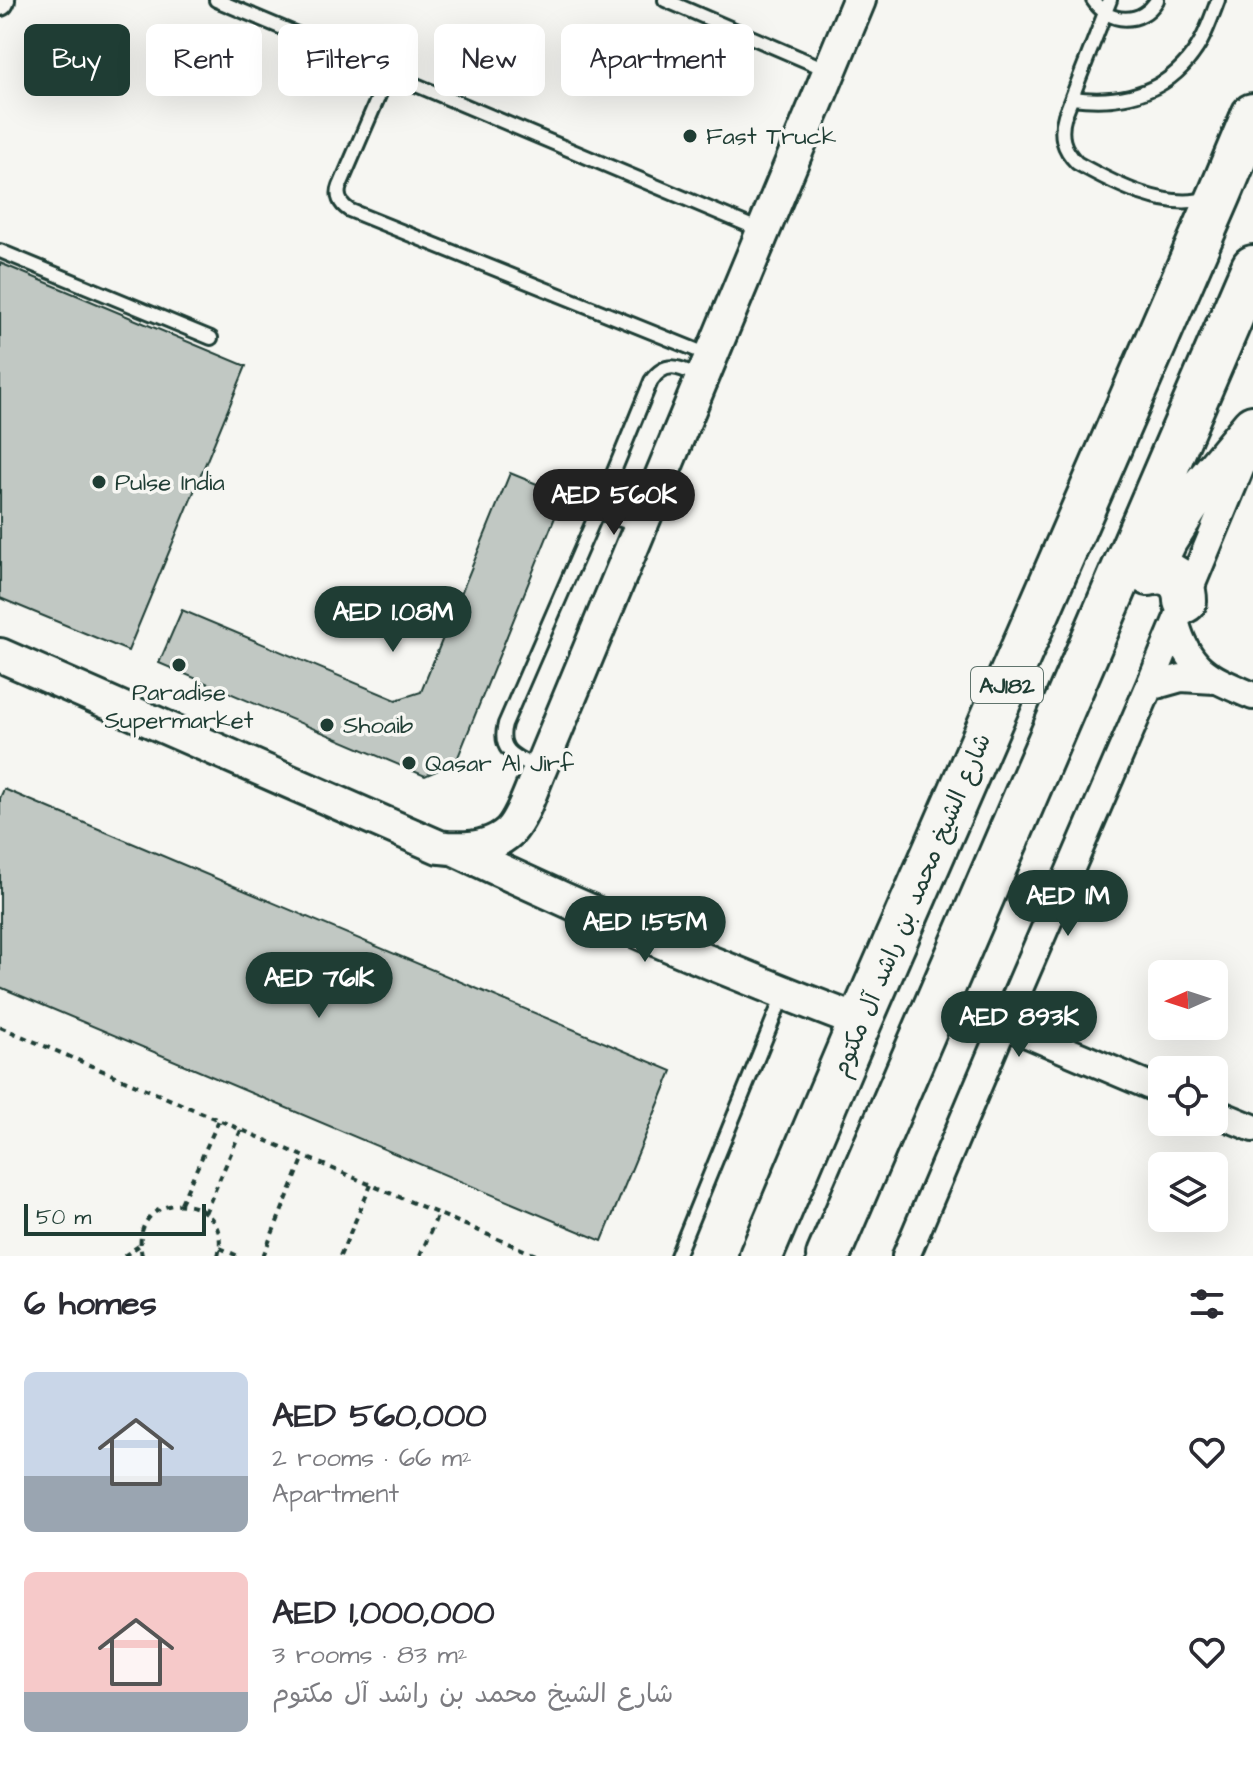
<!DOCTYPE html>
<meta charset="utf-8">
<style>
body{margin:0;font-family:"Architects Daughter","Playpen Sans Arabic",sans-serif;background:#f2f2f3;color:#2b2b33;height:100vh;display:flex;flex-direction:column;font-size:30px;white-space:nowrap}
*{box-sizing:border-box;margin:0}
p{font-size:26px;color:#7c7c81}
.icon{flex:none;width:44px;height:44px;fill:none;stroke:currentColor;stroke-width:2;stroke-linecap:round;stroke-linejoin:round}
.map{position:relative;height:1256px;overflow:hidden}
.drawer{display:flex;flex-direction:column;background:#fff;flex:1}
.drawer>*{flex:none}
.banner{position:absolute;left:24px;top:24px;width:800px;height:72px;display:flex;gap:16px}
.needle{width:52px;rotate:267deg}
.fabs{position:absolute;left:1148px;top:960px;display:grid;gap:16px}
.fabs a{display:grid;place-items:center;width:80px;height:80px;border-radius:12px;background:#fff;box-shadow:0 8px 32px #0002;font-size:40px}
.scale{position:absolute;left:24px;bottom:20px;width:182px;box-sizing:border-box;padding-left:8px;border:4px solid #1f3d34;border-top:0;font-size:22px;line-height:28px;white-space:nowrap;color:#1f3d34;-webkit-text-stroke:6px #f6f6f2;paint-order:stroke}
.price{position:absolute;translate:-50% -68px;padding:0 18px;border-radius:28px;background:#1f3d34;color:#fff;font-size:26px;line-height:52px;filter:drop-shadow(0 2px 4px #0008)}
.price::after{content:'';position:absolute;left:50%;top:48px;width:24px;height:18px;margin-left:-12px;background:inherit;clip-path:polygon(0 0,100% 0,50% 100%)}
.price.selected{background:#222;color:#fff}
ul{padding:0;list-style:none}
li{display:flex;align-items:center;gap:24px;height:200px;padding:0 24px}
li span{display:grid;place-items:center;flex:none;width:224px;height:160px;border-radius:12px;color:#555}
li>.icon{margin-inline-start:auto}
span .icon{width:96px;height:96px;fill:#fffc;stroke-width:1}
li b{font-size:34px}
h2{display:flex;justify-content:space-between;align-items:center;height:96px;padding:0 24px;font-size:34px}
.tag{padding:0 28px;border-radius:12px;background:#fff;box-shadow:0 8px 32px #0002;font-size:28px;line-height:72px}
.tag.selected{background:#1f3d34;color:#fff}
.map>svg:first-child{display:block}
.building{fill:#c1c8c3;stroke:#1f3d34;stroke-width:2}
.lines{fill:none;stroke-linecap:round;stroke-linejoin:round}
.service-casing{stroke:#1f3d34;stroke-width:18}
.minor-casing{stroke:#1f3d34;stroke-width:32}
.tertiary-casing{stroke:#1f3d34;stroke-width:38}
.trunk-casing{stroke:#1f3d34;stroke-width:48}
.path{stroke:#1f3d34;stroke-width:4;stroke-dasharray:6 6;stroke-linecap:butt}
.service{stroke:#f6f6f2;stroke-width:12}
.minor{stroke:#f6f6f2;stroke-width:26}
.tertiary{stroke:#f6f6f2;stroke-width:32}
.trunk{stroke:#f6f6f2;stroke-width:42}
.poi-dot{fill:#1f3d34;stroke:#f6f6f2;stroke-width:3}
.labels{text-anchor:middle;stroke-width:7;stroke-linejoin:round;paint-order:stroke}
.shield{fill:#f6f6f2;stroke:#60746d;stroke-width:2}
.shield-label{font-size:22px;font-weight:bold;fill:#1f3d34}
.poi-label{font-size:24px;fill:#1f3d34;stroke:#f6f6f2;text-anchor:start}
.street-label{font-size:24px;fill:#1f3d34;stroke:#f6f6f2}
</style>
<div class="map">
<svg width="1253" height="1256" viewBox="0 0 1253 1256">
<rect width="100%" height="100%" fill="#f6f6f2"/>
<filter id="ink" filterUnits="userSpaceOnUse"><feTurbulence type="fractalNoise" baseFrequency=".0125" numOctaves="2"/><feDisplacementMap in="SourceGraphic" scale="16" xChannelSelector="R" yChannelSelector="G"/><feConvolveMatrix kernelMatrix="1 2 1 2 8 2 1 2 1" color-interpolation-filters="sRGB"/></filter>
<g filter="url(#ink)">
<path class="building" d="M 0,263 L 246,366 L 128,651 L 0,598 Z
M 510,473 L 564,495 L 456,762 L 425,776 L 159,663 L 182,610 L 396,700 L 421,692 Z
M 4,789 L 672,1071 L 602,1241 L 0,987 L 0,798 Z"/>
<g class="lines">
<defs>
<path id="service" d="M 216,0 L 304,37
M 665,0 L 830,71
M 1093,0 C 1109,24 1141,26 1157,0
M 1110,0 L 1065,115 C 1059,135 1063,149 1077,163 C 1113,183 1169,213 1210,197
M 1072,98 C 1126,105 1173,91 1201,41 C 1208,28 1213,13 1218,0
M 0,251 L 211,338
M 711,356 L 349,210 C 340,204 336,196 340,186 L 383,86 L 389,81 L 402,79 L 760,230
M 540,769 C 518,758 497,753 505,724 L 601,503 L 651,381 C 667,358 682,369 702,378
M 677,1256 L 784,993"/>
<path id="minor" d="M 0,2 L 1,0
M 1176,624 C 1189,671 1211,678 1253,696
M 1149,687 L 1181,678 L 1215,680
M 1004,1024 L 1162,1091
M 1214,1112 L 1253,1128
M 906,1256 L 1015,998 L 1149,687 L 1248,449"/>
<path id="tertiary" d="M 601,503 L 644,517
M 0,655 L 439,847 C 462,850 491,849 510,831 C 523,817 532,787 540,769 L 859,0
M 455,849 C 588,912 723,970 860,1022"/>
<path id="trunk" d="M 1150,572 L 1166,539 L 1188,505 L 1253,427
M 1149,574 C 1169,568 1185,580 1185,601
M 761,1256 L 860,1022 L 1220,194 L 1253,115
M 828,1256 L 1253,267"/>
</defs>
<use href="#service" class="service-casing"/>
<use href="#minor" class="minor-casing"/>
<use href="#tertiary" class="tertiary-casing"/>
<use href="#trunk" class="trunk-casing"/>
<path class="path" d="M 0,1027 L 538,1256
M 181,1203 L 219,1120
M 205,1213 L 241,1130
M 220,1248 L 238,1256
M 124,1256 L 140,1245
M 142,1256 C 127,1185 235,1190 218,1256
M 263,1256 L 304,1157
M 340,1256 L 371,1185
M 420,1256 L 438,1214"/>
<use href="#service" class="service"/>
<use href="#minor" class="minor"/>
<use href="#tertiary" class="tertiary"/>
<use href="#trunk" class="trunk"/>
</g>
</g>
<g class="poi-dot">
<circle cx="690" cy="136" r="8"/>
<circle cx="99" cy="482" r="8"/>
<circle cx="179" cy="665" r="8"/>
<circle cx="327" cy="725" r="8"/>
<circle cx="409" cy="763" r="8"/>
</g>
<g class="labels">
<rect class="shield" x="971" y="667" width="72" height="36" rx="6"/>
<g class="shield-label">
<text x="1007" y="693">AJ182</text>
</g>
<g class="poi-label">
<text x="706" y="144">Fast Truck</text>
<text x="115" y="490">Pulse India</text>
<text x="179" y="700" text-anchor="middle">Paradise<tspan x="179" dy="28">Supermarket</tspan></text>
<text x="343" y="733">Shoaib</text>
<text x="425" y="771">Qasar Al Jirf</text>
</g>
<g class="street-label">
<text transform="translate(911 905) rotate(-67)" y="8">شارع الشيخ محمد بن راشد آل مكتوم</text>
</g>
</g>
</svg>
<div class="fabs">
<a><svg class="needle" viewBox="-14 -14 28 28"><path d="M0-13l5 13h-10z" fill="#e53935"/><path d="M0 13l5-13h-10z" fill="#7c7c81"/></svg></a>
<a><svg class="icon" aria-label="locate" viewBox="0 0 24 24"><circle cx="12" cy="12" r="6"/><path d="M12 2v4M12 18v4M2 12h4M18 12h4"/></svg></a>
<a><svg class="icon" aria-label="layers" viewBox="0 0 24 24"><path d="M12 4l9 5-9 5-9-5zM3 14l9 5 9-5"/></svg></a>
</div>
<div class="scale">50 m</div>
<b class="price selected" style="left:614px;top:537px">AED 560K</b>
<b class="price" style="left:393px;top:654px">AED 1.08M</b>
<b class="price" style="left:1068px;top:938px">AED 1M</b>
<b class="price" style="left:645px;top:964px">AED 1.55M</b>
<b class="price" style="left:319px;top:1020px">AED 761K</b>
<b class="price" style="left:1019px;top:1059px">AED 893K</b>
<div class="banner">
<a class="tag selected">Buy</a>
<a class="tag">Rent</a>
<a class="tag">Filters</a>
<a class="tag">New</a>
<a class="tag">Apartment</a>
</div>
</div>
<section class="drawer">
<h2>6 homes<svg class="icon" aria-label="filters" viewBox="0 0 24 24"><path d="M4 7h16M4 17h16"/><circle cx="9" cy="7" r="2"/><circle cx="15" cy="17" r="2"/></svg></h2>
<ul>
<li><span style="background:linear-gradient(#c9d6e8 65%,#9aa5b1 0)"><svg class="icon" aria-label="home" viewBox="0 0 24 24"><path d="M3 11l9-7 9 7M6 9v11h12V9"/></svg></span><div><b>AED 560,000</b><p>2 rooms · 66 m²</p><p>Apartment</p></div><svg class="icon" aria-label="heart" viewBox="0 0 24 24"><path d="M12 20l-8-8c-3-5 5-10 8-4 3-6 11-1 8 4z"/></svg></li>
<li><span style="background:linear-gradient(#f6c9c9 75%,#9aa5b1 0)"><svg class="icon" aria-label="home" viewBox="0 0 24 24"><path d="M3 11l9-7 9 7M6 9v11h12V9"/></svg></span><div><b>AED 1,000,000</b><p>3 rooms · 83 m²</p><p>شارع الشيخ محمد بن راشد آل مكتوم</p></div><svg class="icon" aria-label="heart" viewBox="0 0 24 24"><path d="M12 20l-8-8c-3-5 5-10 8-4 3-6 11-1 8 4z"/></svg></li>
</ul>
</section>
